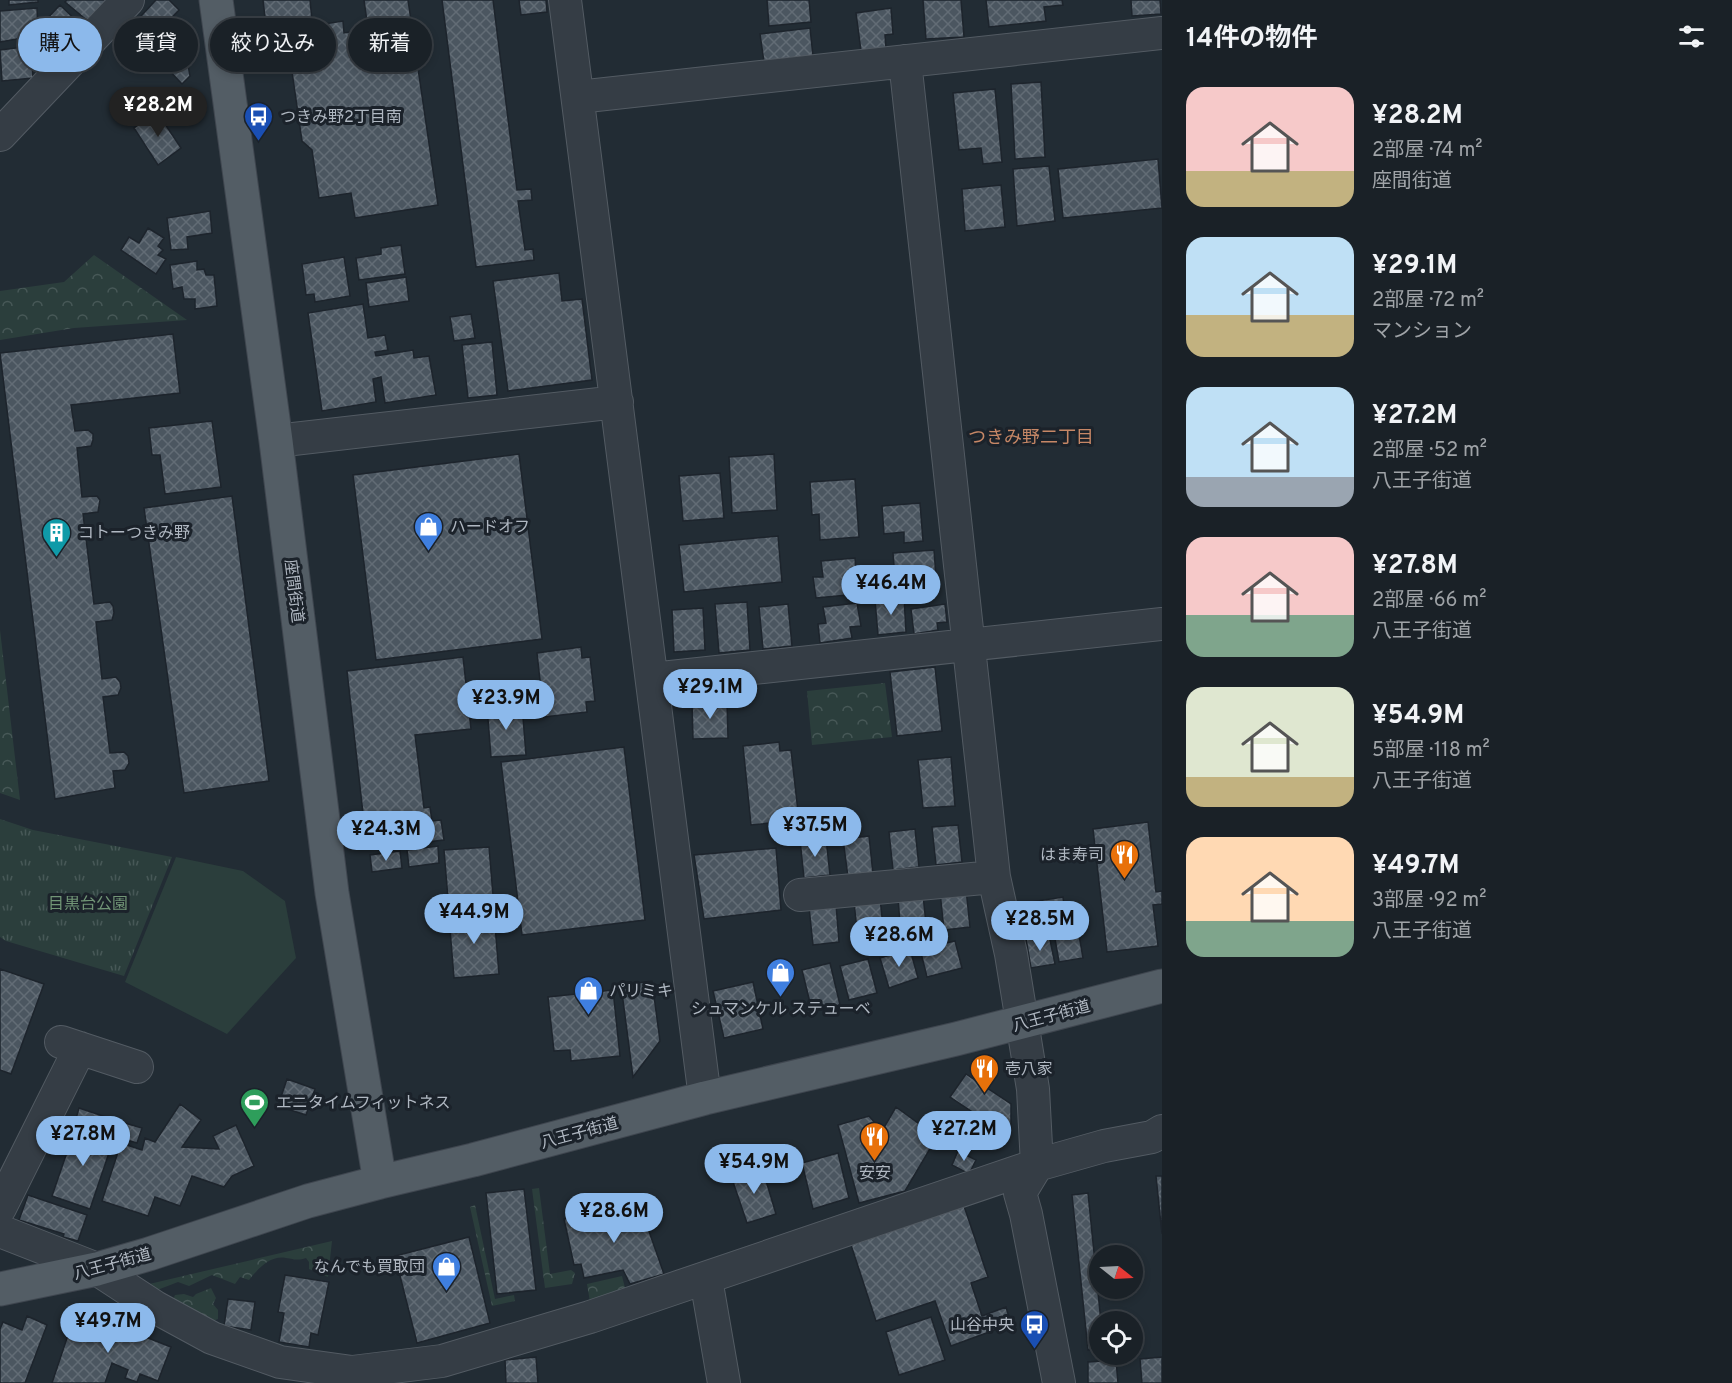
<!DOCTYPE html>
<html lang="ja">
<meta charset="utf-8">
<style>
body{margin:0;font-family:Overpass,"Noto Sans JP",sans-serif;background:#23292f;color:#f1f3f6;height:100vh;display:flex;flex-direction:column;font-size:22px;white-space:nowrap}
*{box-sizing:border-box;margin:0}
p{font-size:20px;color:#9fa3a7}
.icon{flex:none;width:33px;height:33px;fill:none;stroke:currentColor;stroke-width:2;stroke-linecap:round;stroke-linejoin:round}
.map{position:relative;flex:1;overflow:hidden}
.sheet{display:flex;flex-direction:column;background:#1a2127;width:570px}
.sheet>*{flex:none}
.top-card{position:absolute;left:18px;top:18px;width:570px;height:54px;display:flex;gap:12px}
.needle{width:39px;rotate:108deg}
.controls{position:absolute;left:1089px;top:1245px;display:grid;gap:12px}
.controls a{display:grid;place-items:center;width:54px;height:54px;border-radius:50%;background:#1a2127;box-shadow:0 3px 9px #0003,0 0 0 2px #383e44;font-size:30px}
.price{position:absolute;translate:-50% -51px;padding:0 14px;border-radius:21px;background:#8cb9eb;color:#111;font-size:20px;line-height:39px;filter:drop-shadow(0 2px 3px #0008)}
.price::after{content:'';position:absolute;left:50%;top:36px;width:18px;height:14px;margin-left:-9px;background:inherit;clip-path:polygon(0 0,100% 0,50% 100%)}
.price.selected{background:#222;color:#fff}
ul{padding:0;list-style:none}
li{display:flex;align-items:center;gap:18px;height:150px;padding:0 24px}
li span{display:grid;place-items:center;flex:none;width:168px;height:120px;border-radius:18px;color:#555}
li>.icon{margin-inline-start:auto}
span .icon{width:72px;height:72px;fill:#fffc;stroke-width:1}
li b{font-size:26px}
h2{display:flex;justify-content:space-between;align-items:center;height:72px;padding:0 24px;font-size:26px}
.tag{padding:0 21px;border-radius:27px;background:#1a2127;box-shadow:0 3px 9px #0003,0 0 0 2px #383e44;font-size:21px;line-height:54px}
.tag.selected{background:#8cb9eb;color:#111}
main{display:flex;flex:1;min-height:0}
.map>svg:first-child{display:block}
.grass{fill:#2b3e3c}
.forest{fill:url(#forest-crowns)}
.park{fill:url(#park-tufts)}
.building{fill:url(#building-cross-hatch);stroke:#1d242c;stroke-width:1.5}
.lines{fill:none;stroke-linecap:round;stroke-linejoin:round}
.minor-casing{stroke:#535b63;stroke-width:34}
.major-casing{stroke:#3f464f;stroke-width:35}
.minor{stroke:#353d45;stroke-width:32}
.major{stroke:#535d65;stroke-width:33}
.labels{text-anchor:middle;stroke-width:6;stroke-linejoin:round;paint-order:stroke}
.poi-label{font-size:16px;fill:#b0b8c2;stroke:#1b222a;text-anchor:start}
.street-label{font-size:16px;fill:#b0b8c2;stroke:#1b222a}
.park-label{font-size:16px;fill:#719576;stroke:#1b222a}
.neighbourhood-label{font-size:18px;fill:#c68766;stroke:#1b222a}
</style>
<main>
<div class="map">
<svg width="1162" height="1383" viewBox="0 0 1162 1383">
<defs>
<pattern id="forest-crowns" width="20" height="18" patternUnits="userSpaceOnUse" patternTransform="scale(1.5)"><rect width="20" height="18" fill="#2b3e3c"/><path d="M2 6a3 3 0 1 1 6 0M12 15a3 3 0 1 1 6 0" fill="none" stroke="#475857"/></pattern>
<pattern id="park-tufts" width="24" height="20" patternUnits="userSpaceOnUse" patternTransform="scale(1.5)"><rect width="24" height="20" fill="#2b3e3c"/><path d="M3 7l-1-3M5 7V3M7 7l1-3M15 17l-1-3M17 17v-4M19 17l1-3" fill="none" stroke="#475857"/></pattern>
<pattern id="building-cross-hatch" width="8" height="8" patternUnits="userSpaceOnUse" patternTransform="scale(1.5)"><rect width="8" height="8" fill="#4b5660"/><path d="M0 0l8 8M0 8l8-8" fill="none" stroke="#626c75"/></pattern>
</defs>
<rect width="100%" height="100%" fill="#222c34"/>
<path class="grass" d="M 176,857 L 243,871 L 285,901 L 296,958 L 227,1034 L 125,982 Z"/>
<path class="forest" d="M 94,255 L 187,320 L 74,328 L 0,340 L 0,291 L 64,282 Z
M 0,630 L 20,800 L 0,793 Z
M 885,683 L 892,737 L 812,745 L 807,691 Z
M 539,1188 L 550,1274 L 571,1270 L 575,1273 L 572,1284 L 545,1288 L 532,1189 Z
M 475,1205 L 495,1299 L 514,1295 L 515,1301 L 492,1306 L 470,1207 Z
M 332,1241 L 328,1277 L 309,1269 L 309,1262 L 306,1258 C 297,1261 295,1259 286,1258 C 270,1255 258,1269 249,1280 L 240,1277 L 235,1284 L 212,1275 L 189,1286 L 178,1282 L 152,1292 L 145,1285 Z
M 622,1276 L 625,1288 L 590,1302 L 587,1284 Z
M 211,1288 L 216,1298 L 213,1304 L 218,1310 L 218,1319 L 213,1321 L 173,1300 L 175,1295 L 184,1294 L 193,1297 L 196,1294 Z"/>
<path class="park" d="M 0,819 L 33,830 L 172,857 L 124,976 L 6,941 L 0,937 Z"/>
<path class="building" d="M 9,0 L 38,0 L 38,2 L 9,5 Z
M 67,0 L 108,0 L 89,22 L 65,2 Z
M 156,0 L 169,0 L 179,10 L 146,44 L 129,29 Z
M 263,0 L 310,0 L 312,20 L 266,26 Z
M 364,0 L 408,0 L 438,205 L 355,218 L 351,193 L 319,198 L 312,150 L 302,141 L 286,30 L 343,21 L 344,33 L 368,29 Z
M 442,0 L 493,0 L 517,190 L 531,189 L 532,200 L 518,201 L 525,250 L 533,249 L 534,260 L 476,267 Z
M 519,0 L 546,0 L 547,12 L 521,15 Z
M 767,0 L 809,0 L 811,22 L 769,26 Z
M 923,0 L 961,0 L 964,37 L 926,39 Z
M 986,0 L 1062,0 L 1063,5 L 1044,7 L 1046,21 L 989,27 Z
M 1131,0 L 1160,0 L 1161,14 L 1132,16 Z
M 60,5 L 84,28 L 59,55 L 41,37 L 49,28 L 43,23 Z
M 37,8 L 38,31 L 27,31 L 28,37 L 0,42 L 0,11 Z
M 891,8 L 893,34 L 885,35 L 886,48 L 861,51 L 856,13 Z
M 810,28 L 813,56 L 764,62 L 760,34 Z
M 161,38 L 167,44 L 174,38 L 185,48 L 190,76 L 182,84 L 150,50 Z
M 31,46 L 33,78 L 2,81 L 0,50 Z
M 1041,82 L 1045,157 L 1015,159 L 1011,84 Z
M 995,89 L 1002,162 L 983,164 L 981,148 L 959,150 L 953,93 Z
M 186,97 L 189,112 L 175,116 L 172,101 Z
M 157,112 L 181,148 L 158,165 L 134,128 Z
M 1158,159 L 1162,208 L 1063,218 L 1058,169 Z
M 1049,166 L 1055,221 L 1017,226 L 1013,169 Z
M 1001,185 L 1005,227 L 965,231 L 962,189 Z
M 210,211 L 212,233 L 187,237 L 188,249 L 171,250 L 167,218 Z
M 148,228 L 164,238 L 158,246 L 163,250 L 158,255 L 166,259 L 156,274 L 121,250 L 129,237 L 139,243 Z
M 401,245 L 405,274 L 359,280 L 356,258 L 381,254 L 381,248 Z
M 344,257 L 350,296 L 315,302 L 314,294 L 306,295 L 302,264 Z
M 197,261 L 197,270 L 204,269 L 206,275 L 214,275 L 217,306 L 195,309 L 195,299 L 184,299 L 182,287 L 173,289 L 170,265 Z
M 559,273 L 562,301 L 582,299 L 592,380 L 508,391 L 493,281 Z
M 406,277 L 409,301 L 369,307 L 366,283 Z
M 363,304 L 368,338 L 385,335 L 388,350 L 375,352 L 376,356 L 413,350 L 414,358 L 429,356 L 436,395 L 385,403 L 381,377 L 373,379 L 376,402 L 322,411 L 308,313 Z
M 471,314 L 475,338 L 454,341 L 450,317 Z
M 173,334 L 180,393 L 71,405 L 75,431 L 88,430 L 93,434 L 93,440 L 91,446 L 77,448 L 82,497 L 97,496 L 100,500 L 98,512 L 83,514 L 94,604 L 110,602 L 113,606 L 114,613 L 112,620 L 96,622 L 102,679 L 116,677 L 120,682 L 121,688 L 118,695 L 103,697 L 110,753 L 124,752 L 128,756 L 129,763 L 125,770 L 113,771 L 115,788 L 55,799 L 0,353 Z
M 492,342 L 497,395 L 468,398 L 462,345 Z
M 212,421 L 221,487 L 165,494 L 160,455 L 152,455 L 149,428 Z
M 519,454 L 542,639 L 376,660 L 353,475 Z
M 774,454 L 777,510 L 732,513 L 729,457 Z
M 720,473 L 724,518 L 683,521 L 679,476 Z
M 855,479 L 859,537 L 820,540 L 819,514 L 812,515 L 810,482 Z
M 232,496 L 269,781 L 184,793 L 144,508 Z
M 920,503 L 923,541 L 904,543 L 904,532 L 884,534 L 882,506 Z
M 778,536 L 782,582 L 684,592 L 679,545 Z
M 934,550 L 937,590 L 896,592 L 893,553 Z
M 855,558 L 858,594 L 816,598 L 813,577 L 823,577 L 821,561 Z
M 904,597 L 906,632 L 878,635 L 875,600 Z
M 747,602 L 750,650 L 719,653 L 715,604 Z
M 857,603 L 861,626 L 850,627 L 852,638 L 820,643 L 818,624 L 826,623 L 823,607 Z
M 788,604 L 792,646 L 763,649 L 759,607 Z
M 945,604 L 947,622 L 937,623 L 938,630 L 914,634 L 911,609 Z
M 703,608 L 705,650 L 674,652 L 672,610 Z
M 581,647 L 582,658 L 590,657 L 595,701 L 586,702 L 587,712 L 544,717 L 537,653 Z
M 463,657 L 471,729 L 415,735 L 424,808 L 430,807 L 432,821 L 441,820 L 444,840 L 367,849 L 347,671 Z
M 935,667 L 942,731 L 897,736 L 890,672 Z
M 727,701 L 728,738 L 693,739 L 692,703 Z
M 522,705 L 526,755 L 491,757 L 487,707 Z
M 779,742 L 780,751 L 791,750 L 799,820 L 751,825 L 743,746 Z
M 624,747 L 645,920 L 522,935 L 501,762 Z
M 951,757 L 955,806 L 923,808 L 918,760 Z
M 1148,822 L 1156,892 L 1162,891 L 1162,904 L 1153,905 L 1158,946 L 1107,952 L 1093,829 Z
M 958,825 L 962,862 L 936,865 L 932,827 Z
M 915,829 L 919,867 L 893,870 L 889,832 Z
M 869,836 L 873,874 L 848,877 L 843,839 Z
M 826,838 L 830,875 L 804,878 L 800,840 Z
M 438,846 L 439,863 L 409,867 L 407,850 Z
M 489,847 L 494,907 L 449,911 L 444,850 Z
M 776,848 L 781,910 L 704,919 L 694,855 Z
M 400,851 L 402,868 L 372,872 L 370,855 Z
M 966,889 L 970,927 L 944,930 L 940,892 Z
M 923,895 L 927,933 L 901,936 L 898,898 Z
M 1063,897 L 1066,921 L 1035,926 L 1031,902 Z
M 880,898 L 884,936 L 858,940 L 854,902 Z
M 836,904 L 839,942 L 813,945 L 809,907 Z
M 494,913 L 499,974 L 454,978 L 449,917 Z
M 1078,929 L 1083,958 L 1059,962 L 1054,933 Z
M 1049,935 L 1055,964 L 1031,968 L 1026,939 Z
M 955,941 L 962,968 L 927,977 L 920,949 Z
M 910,949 L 918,978 L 889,988 L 880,958 Z
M 868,959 L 877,993 L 849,1000 L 840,966 Z
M 830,963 L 840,1005 L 812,1011 L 802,970 Z
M 0,969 L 44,984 L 11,1074 L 0,1070 Z
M 652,981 L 660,1041 L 633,1077 L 621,985 Z
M 753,982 L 763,1029 L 724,1038 L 713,991 Z
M 613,990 L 620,1056 L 571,1061 L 570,1050 L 554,1051 L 548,997 Z
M 966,1074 L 1011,1104 L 1011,1127 L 995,1127 L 950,1097 Z
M 287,1079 L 315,1089 L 306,1115 L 278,1106 Z
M 180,1104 L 201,1120 L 182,1147 L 219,1149 L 213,1136 L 236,1125 L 254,1166 L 232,1176 L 224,1187 L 192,1176 L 180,1206 L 155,1197 L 148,1216 L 102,1201 L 121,1143 L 142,1150 L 145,1138 L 155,1142 Z
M 896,1107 L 937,1137 L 905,1191 L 859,1203 L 838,1125 L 869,1116 L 882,1131 Z
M 79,1108 L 106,1117 L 101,1130 L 75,1122 Z
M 111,1119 L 142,1128 L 137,1143 L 107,1134 Z
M 76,1126 L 114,1138 L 90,1209 L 52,1196 Z
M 958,1151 L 976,1160 L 969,1174 L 952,1165 Z
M 838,1153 L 849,1198 L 813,1209 L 802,1163 Z
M 762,1167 L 776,1214 L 747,1223 L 731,1176 Z
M 1156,1176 L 1162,1176 L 1162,1234 Z
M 524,1189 L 536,1290 L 497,1294 L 486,1193 Z
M 1088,1193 L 1101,1322 L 1100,1349 L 1088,1350 L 1072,1195 Z
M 28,1195 L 87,1215 L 78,1241 L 63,1237 L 64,1234 L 19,1220 Z
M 639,1203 L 664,1274 L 630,1284 L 623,1270 L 584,1278 L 581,1264 L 574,1265 L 564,1219 L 621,1209 Z
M 964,1206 L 988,1277 L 971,1283 L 982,1316 L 1006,1307 L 1011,1324 L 951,1346 L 935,1301 L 876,1321 L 851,1245 Z
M 469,1237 L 490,1323 L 417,1343 L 395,1256 Z
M 285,1275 L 329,1282 L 318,1335 L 311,1333 L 309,1347 L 279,1342 L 284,1313 L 278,1312 Z
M 228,1299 L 255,1302 L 251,1330 L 224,1326 Z
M 89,1315 L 171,1347 L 158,1381 L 140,1374 L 137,1382 L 125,1378 L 128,1370 L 112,1363 L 105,1383 L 52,1383 L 72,1323 L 85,1328 Z
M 27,1316 L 47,1325 L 25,1383 L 0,1383 L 0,1329 L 3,1322 L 22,1330 Z
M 931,1317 L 945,1360 L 899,1375 L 886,1332 Z
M 536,1357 L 538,1383 L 506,1383 L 505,1360 Z
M 1162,1357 L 1162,1383 L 1142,1383 L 1140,1359 Z
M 1116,1360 L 1118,1383 L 1088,1383 L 1088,1362 Z"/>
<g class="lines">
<defs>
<path id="minor" d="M 565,0 L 705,1098
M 905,61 L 994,877 L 1011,954 L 1033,1089 L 1037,1165 L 1020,1193 L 1026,1214 L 1059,1383
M 578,97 L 1162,33
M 0,135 L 128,0
M 276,441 L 617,402
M 652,679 L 1162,624
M 800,895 L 994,877
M 61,1042 L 137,1067
M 0,1208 L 80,1048
M 0,1231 L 97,1269 L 155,1307 L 212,1338 L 280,1362 L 352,1372 L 442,1361 L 590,1317 L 1037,1165 L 1104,1146 L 1152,1137 L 1162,1131
M 706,1279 L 724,1383"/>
<path id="major" d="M 216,0 L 276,441 L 332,893 L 380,1182
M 0,1289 L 97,1269 L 149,1254 L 308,1201 L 380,1182 L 473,1160 L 705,1098 L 956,1039 L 1162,986"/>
</defs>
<use href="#minor" class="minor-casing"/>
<use href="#major" class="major-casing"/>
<use href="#minor" class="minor"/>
<use href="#major" class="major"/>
</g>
<defs>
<symbol id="bus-pin" viewBox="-11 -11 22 30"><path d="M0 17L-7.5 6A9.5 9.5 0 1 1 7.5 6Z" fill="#1a4fb4" stroke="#1b222a"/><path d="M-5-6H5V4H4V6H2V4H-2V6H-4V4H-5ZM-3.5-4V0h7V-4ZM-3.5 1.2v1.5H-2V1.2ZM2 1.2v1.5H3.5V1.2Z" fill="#fff"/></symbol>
<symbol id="shop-pin" viewBox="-11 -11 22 30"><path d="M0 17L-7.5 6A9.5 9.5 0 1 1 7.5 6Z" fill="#3f7fe0" stroke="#1b222a"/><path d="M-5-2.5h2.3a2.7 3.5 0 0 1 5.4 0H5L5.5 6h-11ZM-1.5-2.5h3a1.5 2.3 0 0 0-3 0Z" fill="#fff"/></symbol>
<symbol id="building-pin" viewBox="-11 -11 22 30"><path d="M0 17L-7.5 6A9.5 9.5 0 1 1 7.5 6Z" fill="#0f9aa8" stroke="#1b222a"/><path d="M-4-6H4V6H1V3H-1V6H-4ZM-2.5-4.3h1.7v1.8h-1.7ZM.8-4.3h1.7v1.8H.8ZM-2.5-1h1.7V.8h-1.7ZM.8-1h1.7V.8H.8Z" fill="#fff"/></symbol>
<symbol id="restaurant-pin" viewBox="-11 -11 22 30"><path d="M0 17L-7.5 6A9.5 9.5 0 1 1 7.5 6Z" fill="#e8710a" stroke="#1b222a"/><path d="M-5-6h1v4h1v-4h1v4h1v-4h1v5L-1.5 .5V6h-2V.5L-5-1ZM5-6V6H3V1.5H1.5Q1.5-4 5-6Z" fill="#fff"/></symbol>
<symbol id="stadium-pin" viewBox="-11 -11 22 30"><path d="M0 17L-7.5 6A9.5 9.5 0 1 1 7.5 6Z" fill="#2e9e5b" stroke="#1b222a"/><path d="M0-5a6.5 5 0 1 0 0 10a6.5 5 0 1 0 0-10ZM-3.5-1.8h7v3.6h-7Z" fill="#fff"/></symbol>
</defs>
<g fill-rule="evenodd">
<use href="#bus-pin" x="242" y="100" width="33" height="45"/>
<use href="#shop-pin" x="412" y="510" width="33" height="45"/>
<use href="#building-pin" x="40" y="516" width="33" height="45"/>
<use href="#restaurant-pin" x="1108" y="838" width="33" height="45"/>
<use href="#shop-pin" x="764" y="956" width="33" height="45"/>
<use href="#shop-pin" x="572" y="974" width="33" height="45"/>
<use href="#restaurant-pin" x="968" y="1052" width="33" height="45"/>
<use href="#stadium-pin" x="238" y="1086" width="33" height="45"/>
<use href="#restaurant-pin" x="858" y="1120" width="33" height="45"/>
<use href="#shop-pin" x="430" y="1250" width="33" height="45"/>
<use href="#bus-pin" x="1018" y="1308" width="33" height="45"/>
</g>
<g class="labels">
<g class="poi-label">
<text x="280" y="122">つきみ野2丁目南</text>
<text x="450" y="532">ハードオフ</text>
<text x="78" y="538">コトーつきみ野</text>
<text x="1104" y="860" text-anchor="end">はま寿司</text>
<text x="609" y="996">パリミキ</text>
<text x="781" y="1014" text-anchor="middle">シュマンケル ステューベ</text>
<text x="1005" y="1074">壱八家</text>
<text x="276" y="1108">エニタイムフィットネス</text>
<text x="875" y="1178" text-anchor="middle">安安</text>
<text x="425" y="1272" text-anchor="end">なんでも買取団</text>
<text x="1014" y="1330" text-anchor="end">山谷中央</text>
</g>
<g class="street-label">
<text transform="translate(295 591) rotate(83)" y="6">座間街道</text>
<text transform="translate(1051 1015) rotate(-15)" y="6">八王子街道</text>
<text transform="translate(579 1132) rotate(-15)" y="6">八王子街道</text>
<text transform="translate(112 1263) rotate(-15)" y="6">八王子街道</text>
</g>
<g class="park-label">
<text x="88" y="909">目黒台公園</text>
</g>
<g class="neighbourhood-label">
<text x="1031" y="443">つきみ野二丁目</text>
</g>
</g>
</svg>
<div class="controls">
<a><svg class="needle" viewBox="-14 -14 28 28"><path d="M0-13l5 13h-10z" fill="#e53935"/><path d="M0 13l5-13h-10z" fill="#9fa3a7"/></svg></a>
<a><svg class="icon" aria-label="locate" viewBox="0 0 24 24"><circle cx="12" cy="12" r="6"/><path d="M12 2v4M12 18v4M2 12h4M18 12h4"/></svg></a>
</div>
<b class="price selected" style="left:158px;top:138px">¥28.2M</b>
<b class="price" style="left:891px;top:616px">¥46.4M</b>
<b class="price" style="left:710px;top:720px">¥29.1M</b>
<b class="price" style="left:506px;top:731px">¥23.9M</b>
<b class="price" style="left:815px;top:858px">¥37.5M</b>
<b class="price" style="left:386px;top:862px">¥24.3M</b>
<b class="price" style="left:474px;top:945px">¥44.9M</b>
<b class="price" style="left:1040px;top:952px">¥28.5M</b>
<b class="price" style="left:899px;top:968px">¥28.6M</b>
<b class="price" style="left:964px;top:1162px">¥27.2M</b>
<b class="price" style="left:83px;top:1167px">¥27.8M</b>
<b class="price" style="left:754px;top:1195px">¥54.9M</b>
<b class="price" style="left:614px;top:1244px">¥28.6M</b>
<b class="price" style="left:108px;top:1354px">¥49.7M</b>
<div class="top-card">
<a class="tag selected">購入</a>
<a class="tag">賃貸</a>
<a class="tag">絞り込み</a>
<a class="tag">新着</a>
</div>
</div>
<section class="sheet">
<h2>14件の物件<svg class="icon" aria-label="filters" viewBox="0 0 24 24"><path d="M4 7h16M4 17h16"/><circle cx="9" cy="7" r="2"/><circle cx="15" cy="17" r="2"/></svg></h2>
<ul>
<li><span style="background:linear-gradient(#f6c9c9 70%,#c2b280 0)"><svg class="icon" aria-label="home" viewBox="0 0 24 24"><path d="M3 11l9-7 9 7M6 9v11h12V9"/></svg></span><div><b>¥28.2M</b><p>2部屋 · 74 m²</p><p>座間街道</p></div></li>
<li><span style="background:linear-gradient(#bfe0f5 65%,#c2b280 0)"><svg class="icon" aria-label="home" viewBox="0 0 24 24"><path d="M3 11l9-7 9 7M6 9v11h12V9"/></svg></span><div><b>¥29.1M</b><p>2部屋 · 72 m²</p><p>マンション</p></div></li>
<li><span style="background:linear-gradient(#bfe0f5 75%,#9aa5b1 0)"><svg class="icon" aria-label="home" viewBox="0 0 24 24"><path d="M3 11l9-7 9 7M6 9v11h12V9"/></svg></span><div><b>¥27.2M</b><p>2部屋 · 52 m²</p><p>八王子街道</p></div></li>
<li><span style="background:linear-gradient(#f6c9c9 65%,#7fa58c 0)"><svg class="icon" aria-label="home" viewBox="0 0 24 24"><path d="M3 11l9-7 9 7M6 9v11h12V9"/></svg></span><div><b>¥27.8M</b><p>2部屋 · 66 m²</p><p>八王子街道</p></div></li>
<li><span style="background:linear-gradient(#dfe7d0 75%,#c2b280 0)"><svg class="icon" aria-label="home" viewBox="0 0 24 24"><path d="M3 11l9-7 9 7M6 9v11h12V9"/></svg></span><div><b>¥54.9M</b><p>5部屋 · 118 m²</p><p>八王子街道</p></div></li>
<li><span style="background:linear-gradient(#ffd9b3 70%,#7fa58c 0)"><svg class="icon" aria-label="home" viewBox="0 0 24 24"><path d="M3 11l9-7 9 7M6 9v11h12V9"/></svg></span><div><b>¥49.7M</b><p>3部屋 · 92 m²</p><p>八王子街道</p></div></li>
</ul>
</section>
</main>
